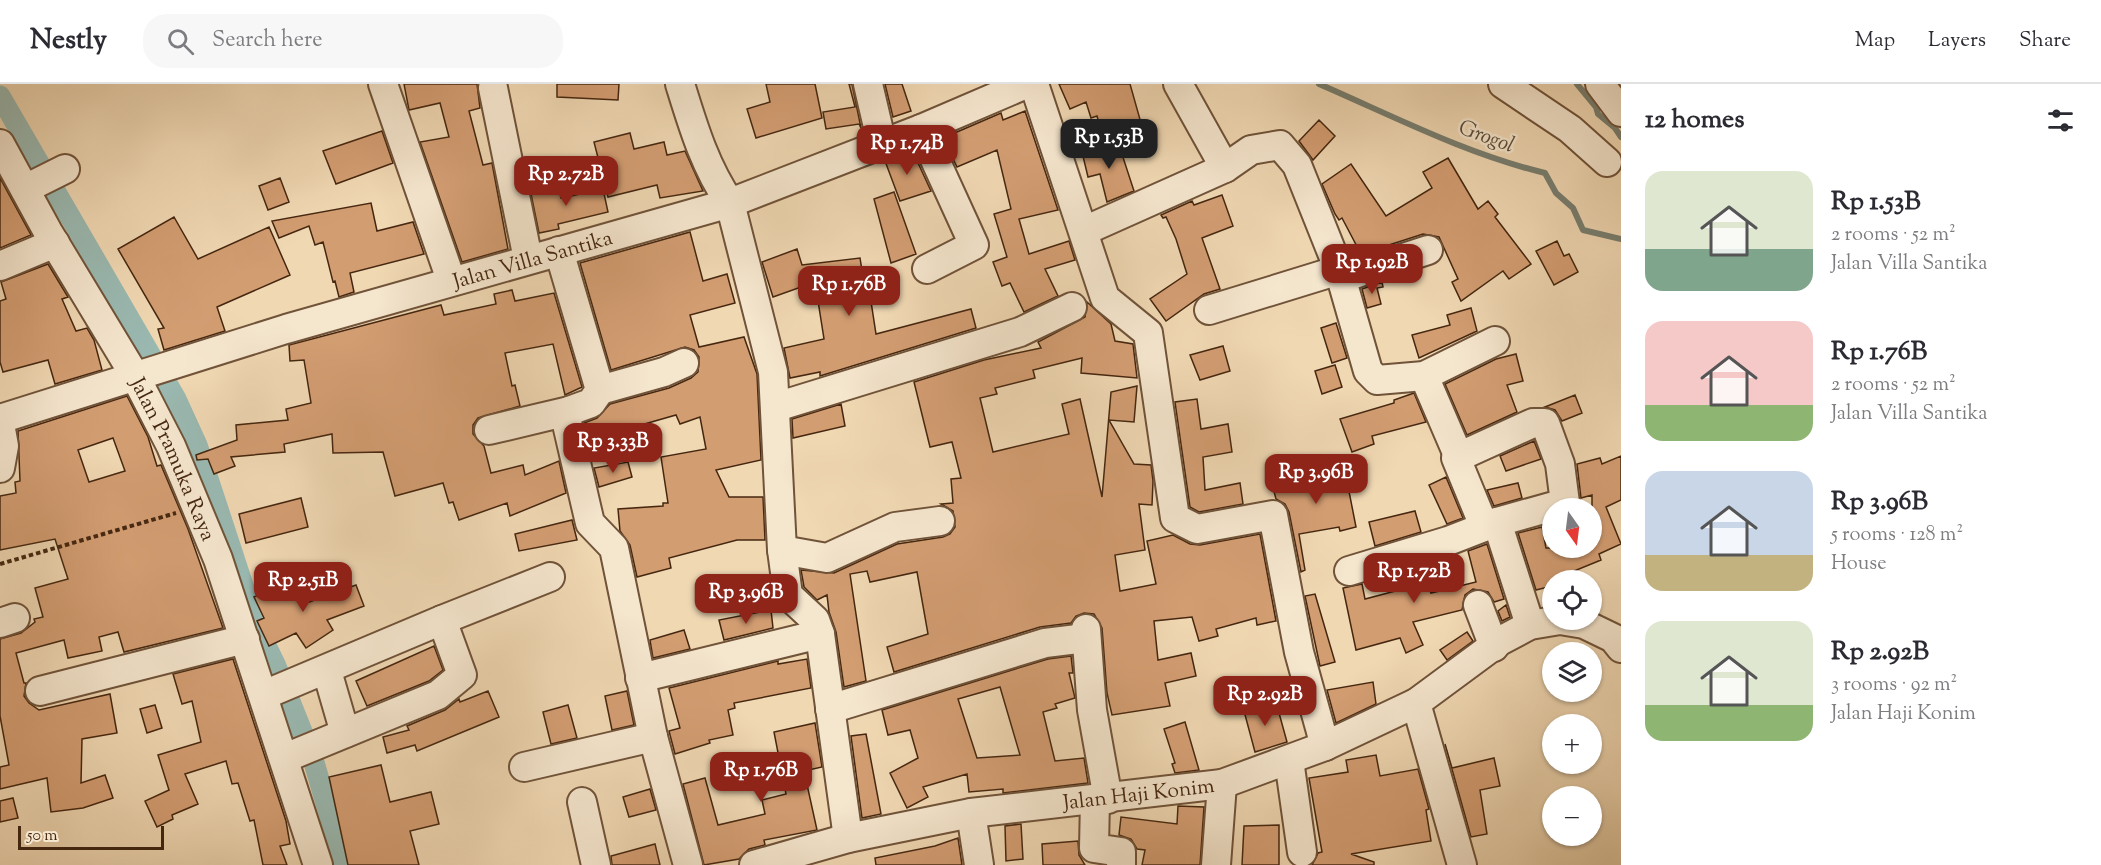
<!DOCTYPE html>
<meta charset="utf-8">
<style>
body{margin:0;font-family:"Sorts Mill Goudy",serif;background:#f7f7f7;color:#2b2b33;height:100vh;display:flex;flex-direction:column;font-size:22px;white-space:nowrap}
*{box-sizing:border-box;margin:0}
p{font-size:20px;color:#7c7c81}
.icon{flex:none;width:33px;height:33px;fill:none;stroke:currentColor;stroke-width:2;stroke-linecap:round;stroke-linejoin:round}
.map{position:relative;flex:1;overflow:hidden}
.details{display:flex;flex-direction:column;background:#fff;width:480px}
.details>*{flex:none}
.needle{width:39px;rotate:166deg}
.controls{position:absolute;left:1542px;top:414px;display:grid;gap:12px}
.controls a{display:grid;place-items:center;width:60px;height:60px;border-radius:50%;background:#fff;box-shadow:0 2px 4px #0004;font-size:30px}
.scale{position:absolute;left:18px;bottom:15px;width:146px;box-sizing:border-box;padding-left:6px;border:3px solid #452710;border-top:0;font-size:16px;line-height:21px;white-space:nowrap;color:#452710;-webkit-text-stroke:4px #f5e6ce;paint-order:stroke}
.price{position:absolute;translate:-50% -51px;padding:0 14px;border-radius:12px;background:#8f2418;color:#fff;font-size:20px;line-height:39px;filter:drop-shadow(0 2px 3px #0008)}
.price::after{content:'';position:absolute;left:50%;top:36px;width:18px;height:14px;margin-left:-9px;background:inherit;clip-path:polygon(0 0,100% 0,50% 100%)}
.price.current{background:#222;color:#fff}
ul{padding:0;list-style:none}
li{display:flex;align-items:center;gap:18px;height:150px;padding:0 24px}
li span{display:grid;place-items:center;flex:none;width:168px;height:120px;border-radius:18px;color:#555}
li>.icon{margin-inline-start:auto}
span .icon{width:72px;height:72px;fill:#fffc;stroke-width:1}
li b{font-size:26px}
h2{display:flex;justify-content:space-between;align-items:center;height:72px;padding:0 24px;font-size:26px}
header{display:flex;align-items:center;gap:36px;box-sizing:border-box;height:84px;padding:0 30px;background:#fff;border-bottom:2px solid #e1e1e2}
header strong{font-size:28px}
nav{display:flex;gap:33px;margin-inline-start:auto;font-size:21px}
.search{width:420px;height:54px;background:#f7f7f7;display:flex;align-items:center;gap:15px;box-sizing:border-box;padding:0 21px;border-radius:24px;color:#7c7c81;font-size:22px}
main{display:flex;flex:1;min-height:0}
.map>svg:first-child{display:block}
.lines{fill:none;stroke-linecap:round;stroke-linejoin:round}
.stream{stroke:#787f71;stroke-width:6}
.canal{stroke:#9ab9b1;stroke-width:21}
.building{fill:#d39d72;stroke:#452710;stroke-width:1.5;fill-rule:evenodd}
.minor-casing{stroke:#705339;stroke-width:32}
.path{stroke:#452710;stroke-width:4;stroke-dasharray:4.5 3;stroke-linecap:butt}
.minor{stroke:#f5e6ce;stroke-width:28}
.labels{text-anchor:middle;stroke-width:5;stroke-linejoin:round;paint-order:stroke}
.street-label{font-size:21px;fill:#452710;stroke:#f5e6ce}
.water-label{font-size:22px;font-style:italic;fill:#5a4c38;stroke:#f5e6ce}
</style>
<header>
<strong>Nestly</strong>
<div class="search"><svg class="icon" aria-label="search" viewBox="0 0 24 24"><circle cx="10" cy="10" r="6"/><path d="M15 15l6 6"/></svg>Search here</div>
<nav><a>Map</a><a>Layers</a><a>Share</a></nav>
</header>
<main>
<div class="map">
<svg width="1621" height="781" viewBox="0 0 1621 781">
<rect width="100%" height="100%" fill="#f0d8b3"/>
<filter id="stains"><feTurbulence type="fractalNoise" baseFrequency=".00333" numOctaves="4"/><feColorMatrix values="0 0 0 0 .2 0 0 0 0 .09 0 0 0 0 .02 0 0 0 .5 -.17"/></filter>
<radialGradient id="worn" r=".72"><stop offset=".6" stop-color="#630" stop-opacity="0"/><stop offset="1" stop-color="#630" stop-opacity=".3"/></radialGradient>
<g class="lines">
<path class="stream" d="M 1319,0 C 1393,32 1466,70 1545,89 L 1556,109 L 1573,124 L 1583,146 L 1621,155
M 1577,0 L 1596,23 L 1598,30 L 1615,44 L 1621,53"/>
<path class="canal" d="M 0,12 L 176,315 L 197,361 L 256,541 L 275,580 L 313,675 L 344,781"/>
</g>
<path class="building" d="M 404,0 L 477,0 L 480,24 L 469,27 L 483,81 L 492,79 L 508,165 L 462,178 L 420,58 L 449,53 L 440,19 L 409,26 Z
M 557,0 L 619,0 L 618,16 L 557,13 Z
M 766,0 L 815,0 L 822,34 L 756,54 L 747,25 L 770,18 Z
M 849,0 L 852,0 L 861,44 L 859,40 L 826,45 L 823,28 L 855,23 Z
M 885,0 L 902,0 L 911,27 L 893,33 Z
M 1059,0 L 1130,0 L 1141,39 L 1102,50 L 1097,32 L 1091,34 L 1086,18 L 1070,25 Z
M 1025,27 L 1058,126 L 1019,135 L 1029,170 L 1069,157 L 1075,176 L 1045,185 L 1058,212 L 1024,228 L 1010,199 L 1002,202 L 993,178 L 1007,173 L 994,130 L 1011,125 L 997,66 L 957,83 L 943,54 L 1001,29 L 1003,36 Z
M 1319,36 L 1335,52 L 1313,76 L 1299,57 Z
M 382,47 L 393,79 L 336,100 L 323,67 Z
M 630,49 L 634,65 L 664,58 L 667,71 L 685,67 L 703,107 L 660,114 L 657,101 L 608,113 L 594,58 Z
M 1118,58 L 1134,107 L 1107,118 L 1100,90 L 1088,93 L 1082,68 Z
M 912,66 L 931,107 L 900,117 L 885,77 Z
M 1448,74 L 1478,125 L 1488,117 L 1498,130 L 1495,133 L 1531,180 L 1509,195 L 1503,187 L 1461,217 L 1452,198 L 1458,195 L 1439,153 L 1423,150 L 1361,170 L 1342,134 L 1339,136 L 1335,130 L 1322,100 L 1351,80 L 1386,132 L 1432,104 L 1423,88 Z
M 0,94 L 31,151 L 0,164 Z
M 280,94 L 289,118 L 268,126 L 259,102 Z
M 559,102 L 561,114 L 603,105 L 608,128 L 558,140 L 559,145 L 539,149 L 531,110 Z
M 894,108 L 916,170 L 891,179 L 874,115 Z
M 1222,111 L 1233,142 L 1202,154 L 1220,205 L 1204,210 L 1166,237 L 1150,215 L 1187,190 L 1176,155 L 1166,133 L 1163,134 L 1161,131 L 1192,117 L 1194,121 Z
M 371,119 L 377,147 L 413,138 L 424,170 L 350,189 L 354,208 L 339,213 L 335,197 L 333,198 L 323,158 L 315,161 L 309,142 L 279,154 L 272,137 Z
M 174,133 L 198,175 L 269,143 L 290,191 L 217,223 L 225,247 L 164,266 L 158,245 L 164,244 L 118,165 Z
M 690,148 L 703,197 L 727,190 L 735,219 L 690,231 L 699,263 L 744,253 L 757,290 L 761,376 L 716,386 L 729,413 L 763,413 L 765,456 L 737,456 L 669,474 L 671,484 L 637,493 L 630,461 L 620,447 L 618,425 L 663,422 L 663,419 L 668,419 L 661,373 L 706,365 L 700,333 L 680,340 L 676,331 L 641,341 L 646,352 L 591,371 L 584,339 L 597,334 L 610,320 L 669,304 L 691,294 L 698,288 L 699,273 L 694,266 L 685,263 L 611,286 L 580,179 Z
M 1557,157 L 1564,172 L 1569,170 L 1578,188 L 1554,201 L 1536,167 Z
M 797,165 L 802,181 L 860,174 L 864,199 L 868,198 L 876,250 L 971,225 L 976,244 L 820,292 L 820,288 L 790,294 L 784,264 L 824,255 L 815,198 L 773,213 L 762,178 Z
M 48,180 L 68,213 L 62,215 L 76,247 L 87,244 L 94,256 L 102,286 L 55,300 L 48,276 L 3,288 L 0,278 L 0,217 L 6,215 L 1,198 Z
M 1382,198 L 1383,203 L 1377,204 L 1381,220 L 1367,224 L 1362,205 Z
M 512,206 L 515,217 L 554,209 L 582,303 L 565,311 L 553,260 L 505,269 L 512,302 L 515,301 L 520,322 L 478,334 L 473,341 L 473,350 L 484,362 L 491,389 L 523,381 L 525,391 L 559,377 L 566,409 L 510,432 L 507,419 L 459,436 L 453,418 L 449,419 L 443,399 L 395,412 L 383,368 L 333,369 L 332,350 L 284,360 L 285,368 L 231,373 L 235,382 L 214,390 L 208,375 L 197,376 L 196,371 L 237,356 L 236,341 L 288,336 L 286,325 L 311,319 L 304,276 L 290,277 L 289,261 L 441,221 L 444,231 L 496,220 L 494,210 Z
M 1087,218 L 1111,240 L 1115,257 L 1133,260 L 1137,294 L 1081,289 L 1082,274 L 1033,286 L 1035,294 L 995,304 L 997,310 L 980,314 L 993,368 L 1069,350 L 1062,320 L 1080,315 L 1102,413 L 1111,308 L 1137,302 L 1134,338 L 1109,336 L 1134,380 L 1151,381 L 1153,397 L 1152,421 L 1139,420 L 1145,466 L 1115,471 L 1120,507 L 1156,500 L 1147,457 L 1173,451 L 1190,460 L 1200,461 L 1260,450 L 1276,537 L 1257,541 L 1256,534 L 1216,545 L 1218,552 L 1199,557 L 1192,533 L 1154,537 L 1158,576 L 1191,569 L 1196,592 L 1165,599 L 1170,622 L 1112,631 L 1107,609 L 1102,544 L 1094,530 L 1084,529 L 1076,532 L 1071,539 L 1040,543 L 894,588 L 887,563 L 928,550 L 917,488 L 870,498 L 867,487 L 850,490 L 866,597 L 844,603 L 836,548 L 829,528 L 827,511 L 817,516 L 804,503 L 801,486 L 834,489 L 897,460 L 943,453 L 950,450 L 955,443 L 953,427 L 941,420 L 953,419 L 951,395 L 961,394 L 952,358 L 930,363 L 914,298 L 984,276 L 1041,264 L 1038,258 L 1085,233 Z
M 1471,224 L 1477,247 L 1419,274 L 1412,251 L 1450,241 L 1447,231 Z
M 1336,239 L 1347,274 L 1332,279 L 1321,244 Z
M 1223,262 L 1230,287 L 1200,296 L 1190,271 Z
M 1516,270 L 1523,297 L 1507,301 L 1517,328 L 1467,351 L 1445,300 L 1496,275 Z
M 1335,281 L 1342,303 L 1322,310 L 1315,287 Z
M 1414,309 L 1426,338 L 1372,352 L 1374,360 L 1352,368 L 1340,335 L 1394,319 L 1394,316 Z
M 1575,311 L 1582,329 L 1562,337 L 1555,326 L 1545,323 Z
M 127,312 L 148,353 L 157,382 L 161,381 L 188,445 L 223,544 L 124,568 L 118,548 L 99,553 L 102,567 L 68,574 L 64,556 L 16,569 L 24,599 L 26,599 L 24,612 L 29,619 L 39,626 L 110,610 L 117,649 L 82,655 L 81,699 L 105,691 L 113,714 L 83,724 L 51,728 L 47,694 L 0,705 L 0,683 L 9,681 L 0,632 L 0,555 L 21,549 L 35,538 L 34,535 L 43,533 L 35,504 L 68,495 L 55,455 L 0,466 L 0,412 L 16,409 L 15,398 L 20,397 L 18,347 ZM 113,354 L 125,387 L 89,398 L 78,366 Z
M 1197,315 L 1201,345 L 1228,340 L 1232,368 L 1203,373 L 1205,406 L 1240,399 L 1243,420 L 1199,428 L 1190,423 L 1175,318 Z
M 841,320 L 845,342 L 793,354 L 792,335 Z
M 1534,357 L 1541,375 L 1506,387 L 1500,372 Z
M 1621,372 L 1621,416 L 1606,423 L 1621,460 L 1599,470 L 1601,476 L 1552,496 L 1552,502 L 1536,506 L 1518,449 L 1542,443 L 1546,464 L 1592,464 L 1592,411 L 1581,414 L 1577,380 L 1600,374 L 1602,380 Z
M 628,378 L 632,393 L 599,403 L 594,384 Z
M 1345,387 L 1356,443 L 1340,447 L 1339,443 L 1299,450 L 1305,486 L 1301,488 L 1289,428 L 1285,420 L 1276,415 L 1272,400 L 1322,388 L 1323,392 Z
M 1446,393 L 1463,434 L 1447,440 L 1429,401 Z
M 1518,399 L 1522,414 L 1494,422 L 1487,406 Z
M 301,414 L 308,443 L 246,459 L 239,430 Z
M 1415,427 L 1421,448 L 1375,462 L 1369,438 Z
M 572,436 L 577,456 L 519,467 L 515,450 Z
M 1487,460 L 1504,515 L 1494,518 L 1488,508 L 1473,505 L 1465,511 L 1462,526 L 1413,538 L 1423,561 L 1406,569 L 1400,554 L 1356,566 L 1343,504 L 1362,500 L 1365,515 L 1403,505 L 1396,491 L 1419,483 L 1431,509 L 1476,498 L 1468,467 Z
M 297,499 L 309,518 L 356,501 L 364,522 L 327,536 L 333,546 L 306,564 L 296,549 L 269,562 L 257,537 L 264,534 L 254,513 L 275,504 L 278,511 Z
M 1315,510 L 1335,578 L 1320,582 L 1305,512 Z
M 1506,521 L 1510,533 L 1502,537 L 1498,527 Z
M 771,526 L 773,544 L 724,556 L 719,536 Z
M 684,546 L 690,565 L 653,574 L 650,556 Z
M 1467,548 L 1473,557 L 1447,576 L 1440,566 Z
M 434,562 L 443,586 L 429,597 L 367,622 L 356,597 Z
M 1071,572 L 1073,589 L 1069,589 L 1075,614 L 1055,620 L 1057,624 L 1043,628 L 1055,677 L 1084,674 L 1088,699 L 1003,709 L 1003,705 L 969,708 L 967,690 L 923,703 L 928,713 L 907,724 L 890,689 L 918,674 L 910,646 L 888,651 L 882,626 L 1048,575 ZM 1000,603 L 1020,671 L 977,674 L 958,615 Z
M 233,575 L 286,737 L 290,760 L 280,762 L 287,781 L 263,781 L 254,736 L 250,737 L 238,699 L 232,700 L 226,677 L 185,690 L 198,720 L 172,731 L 173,735 L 157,743 L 145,717 L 169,706 L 158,671 L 201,658 L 192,617 L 182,620 L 173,590 Z
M 807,575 L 811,604 L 734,619 L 735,624 L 728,626 L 733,651 L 709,656 L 710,659 L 675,670 L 669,647 L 680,644 L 669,604 L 778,577 L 778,580 Z
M 1373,598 L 1376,620 L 1336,639 L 1327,606 Z
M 488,607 L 499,633 L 417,667 L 415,661 L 387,669 L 383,653 L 409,646 L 407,642 L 445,626 L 459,615 L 460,618 Z
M 627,607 L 634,641 L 612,646 L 605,612 Z
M 1276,618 L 1287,658 L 1255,668 L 1244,627 Z
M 155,621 L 162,644 L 147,649 L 140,625 Z
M 568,621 L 577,654 L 551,660 L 543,628 Z
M 1185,638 L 1199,686 L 1175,689 L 1172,680 L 1175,679 L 1164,645 Z
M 815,639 L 822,683 L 804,687 L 817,746 L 764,756 L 765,761 L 749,765 L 739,775 L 704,781 L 683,700 L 705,694 L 718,741 L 765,730 L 762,716 L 786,710 L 774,648 Z
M 866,650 L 881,730 L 862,734 L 851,652 Z
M 1445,660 L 1452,684 L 1494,674 L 1500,702 L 1480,706 L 1487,750 L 1471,753 Z
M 1376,671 L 1380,692 L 1418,685 L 1429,725 L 1426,726 L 1431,757 L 1351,770 L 1374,778 L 1374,781 L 1312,781 L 1318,769 L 1322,768 L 1309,694 L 1348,688 L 1346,676 Z
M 381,681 L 390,718 L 431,708 L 439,740 L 410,747 L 419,781 L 348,781 L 329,693 Z
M 650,705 L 656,726 L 629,733 L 623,713 Z
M 13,714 L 18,734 L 0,738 L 0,717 Z
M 1178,722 L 1204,723 L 1200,781 L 1142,781 L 1145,766 L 1137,765 L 1131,755 L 1119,751 L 1121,733 L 1177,740 Z
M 1021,740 L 1023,775 L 1006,777 L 1005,742 Z
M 1279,741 L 1279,781 L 1242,781 L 1244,742 Z
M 958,754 L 962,781 L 876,781 L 875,774 L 935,762 Z
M 1078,757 L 1079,771 L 1085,781 L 1043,781 L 1042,760 Z
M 655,760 L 660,781 L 612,781 L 611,772 Z"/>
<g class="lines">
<defs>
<g id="minor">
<path d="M 383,0 L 451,196"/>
<path d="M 680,0 C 693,42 705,83 730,119 L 773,288 L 782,466 L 788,511 L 815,536 L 820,550 L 848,754"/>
<path d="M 868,0 L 882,60"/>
<path d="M 1034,0 L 1105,214 L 1148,249 L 1175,434 L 1197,445 L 1273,431 L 1299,568 L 1325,662"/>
<path d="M 1503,0 L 1570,45 L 1607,78"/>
<path d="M 1600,0 L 1621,28"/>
<path d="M 493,4 L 528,175"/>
<path d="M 921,45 L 974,161 L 927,185"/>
<path id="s1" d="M 0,60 L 48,148 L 135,292 L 171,362 L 218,475 L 318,781"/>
<path d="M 1225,84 L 1251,66 L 1280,61 L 1297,81 L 1339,186 L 1368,287 L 1377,296 L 1424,292 L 1495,257"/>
<path d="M 25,105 L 65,85"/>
<path d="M 1084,147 L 1225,84 L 1178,0"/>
<path d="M 559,167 L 600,306 L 591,319 L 569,327 L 567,340 L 590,439 L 614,464 L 653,653 L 688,781"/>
<path d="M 0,182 L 55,159"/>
<path d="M 1342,194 L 1428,166"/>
<path d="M 1209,226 L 1339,186"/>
<path d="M 1424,292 L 1458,371"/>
<path d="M 600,306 L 664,288 L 684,279"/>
<path d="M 776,323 L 1020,248 L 1072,223"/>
<path id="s2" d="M 0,335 L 286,245 L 730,119 L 921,45 L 1026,0"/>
<path d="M 0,340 L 4,362 L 0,384"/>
<path d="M 489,346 L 569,327"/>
<path d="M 1484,442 L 1456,374 L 1533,339 L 1545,339 L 1560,380 L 1565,419 L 1497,438 L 1530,541"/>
<path d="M 782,466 L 827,474 L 895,443 L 940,437"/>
<path d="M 1349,487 L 1448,457 L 1497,438"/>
<path d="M 1478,521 L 1494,563"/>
<path d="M 0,539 L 15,534"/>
<path d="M 1086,545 L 1092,626 L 1108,715"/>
<path d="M 327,587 L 345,649"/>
<path d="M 640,594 L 820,550"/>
<path d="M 40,607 L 245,555"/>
<path d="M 264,611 L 442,536 L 550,493"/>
<path d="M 1416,619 L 1462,781"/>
<path d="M 830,625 L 1045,559 L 1086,554"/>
<path d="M 285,674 L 438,611 L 462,591 L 442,536"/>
<path d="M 1289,676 L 1302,768"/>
<path d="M 524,683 L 653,653"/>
<path d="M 1095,715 L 1094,764 L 1121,768 L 1121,781"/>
<path d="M 582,718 L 596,781"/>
<path d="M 971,729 L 979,781"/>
<path id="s3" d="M 754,781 L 848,754 L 971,729 L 1222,700 L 1325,662 L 1416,619 L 1500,557 L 1530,541 L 1560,536 L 1584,540 L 1613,554 L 1621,564"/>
<path d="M 1216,781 L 1222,700"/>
</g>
</defs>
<use href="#minor" class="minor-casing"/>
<path class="path" d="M 0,480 L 176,429"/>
<use href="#minor" class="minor"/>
</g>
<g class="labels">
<g class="street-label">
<text dy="7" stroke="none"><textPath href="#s2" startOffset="556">Jalan Villa Santika</textPath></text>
<text dy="7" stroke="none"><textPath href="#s1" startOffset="360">Jalan Pramuka Raya</textPath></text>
<text dy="7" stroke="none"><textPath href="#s3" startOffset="392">Jalan Haji Konim</textPath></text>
</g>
<g class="water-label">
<text transform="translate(1487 51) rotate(20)" y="8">Grogol</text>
</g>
</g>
<rect width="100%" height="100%" filter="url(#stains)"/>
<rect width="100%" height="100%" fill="url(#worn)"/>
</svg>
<div class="controls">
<a><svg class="needle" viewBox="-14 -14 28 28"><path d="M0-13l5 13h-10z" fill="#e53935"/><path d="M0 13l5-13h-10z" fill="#7c7c81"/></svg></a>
<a><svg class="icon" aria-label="locate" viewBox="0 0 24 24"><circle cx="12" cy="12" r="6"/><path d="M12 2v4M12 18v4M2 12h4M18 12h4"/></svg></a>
<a><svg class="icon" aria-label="layers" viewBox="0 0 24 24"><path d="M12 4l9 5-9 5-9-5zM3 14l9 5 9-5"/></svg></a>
<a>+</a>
<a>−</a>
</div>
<div class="scale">50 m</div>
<b class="price current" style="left:1109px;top:86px">Rp 1.53B</b>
<b class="price" style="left:907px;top:92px">Rp 1.74B</b>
<b class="price" style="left:566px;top:123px">Rp 2.72B</b>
<b class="price" style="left:1372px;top:211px">Rp 1.92B</b>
<b class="price" style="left:849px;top:233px">Rp 1.76B</b>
<b class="price" style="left:613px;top:390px">Rp 3.33B</b>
<b class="price" style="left:1316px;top:421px">Rp 3.96B</b>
<b class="price" style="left:1414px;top:520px">Rp 1.72B</b>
<b class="price" style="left:303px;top:529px">Rp 2.51B</b>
<b class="price" style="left:746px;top:541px">Rp 3.96B</b>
<b class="price" style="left:1265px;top:643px">Rp 2.92B</b>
<b class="price" style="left:761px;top:719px">Rp 1.76B</b>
</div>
<section class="details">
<h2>12 homes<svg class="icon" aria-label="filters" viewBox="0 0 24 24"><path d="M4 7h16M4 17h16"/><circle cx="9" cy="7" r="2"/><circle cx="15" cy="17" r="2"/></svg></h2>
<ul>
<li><span style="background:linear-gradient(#dfe7d0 65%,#7fa58c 0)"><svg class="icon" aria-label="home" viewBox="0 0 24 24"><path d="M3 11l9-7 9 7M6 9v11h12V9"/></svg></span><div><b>Rp 1.53B</b><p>2 rooms · 52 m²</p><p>Jalan Villa Santika</p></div></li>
<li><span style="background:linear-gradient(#f6c9c9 70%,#8fb573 0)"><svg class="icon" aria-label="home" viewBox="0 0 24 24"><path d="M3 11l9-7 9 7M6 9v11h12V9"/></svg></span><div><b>Rp 1.76B</b><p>2 rooms · 52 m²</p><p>Jalan Villa Santika</p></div></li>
<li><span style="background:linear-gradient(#c9d6e8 70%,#c2b280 0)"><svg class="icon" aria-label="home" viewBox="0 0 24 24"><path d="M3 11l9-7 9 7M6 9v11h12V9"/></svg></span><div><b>Rp 3.96B</b><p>5 rooms · 128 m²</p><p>House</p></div></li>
<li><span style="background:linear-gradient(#dfe7d0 70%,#8fb573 0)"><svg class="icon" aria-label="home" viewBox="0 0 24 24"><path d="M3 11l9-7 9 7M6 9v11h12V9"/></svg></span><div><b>Rp 2.92B</b><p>3 rooms · 92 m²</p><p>Jalan Haji Konim</p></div></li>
</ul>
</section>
</main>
